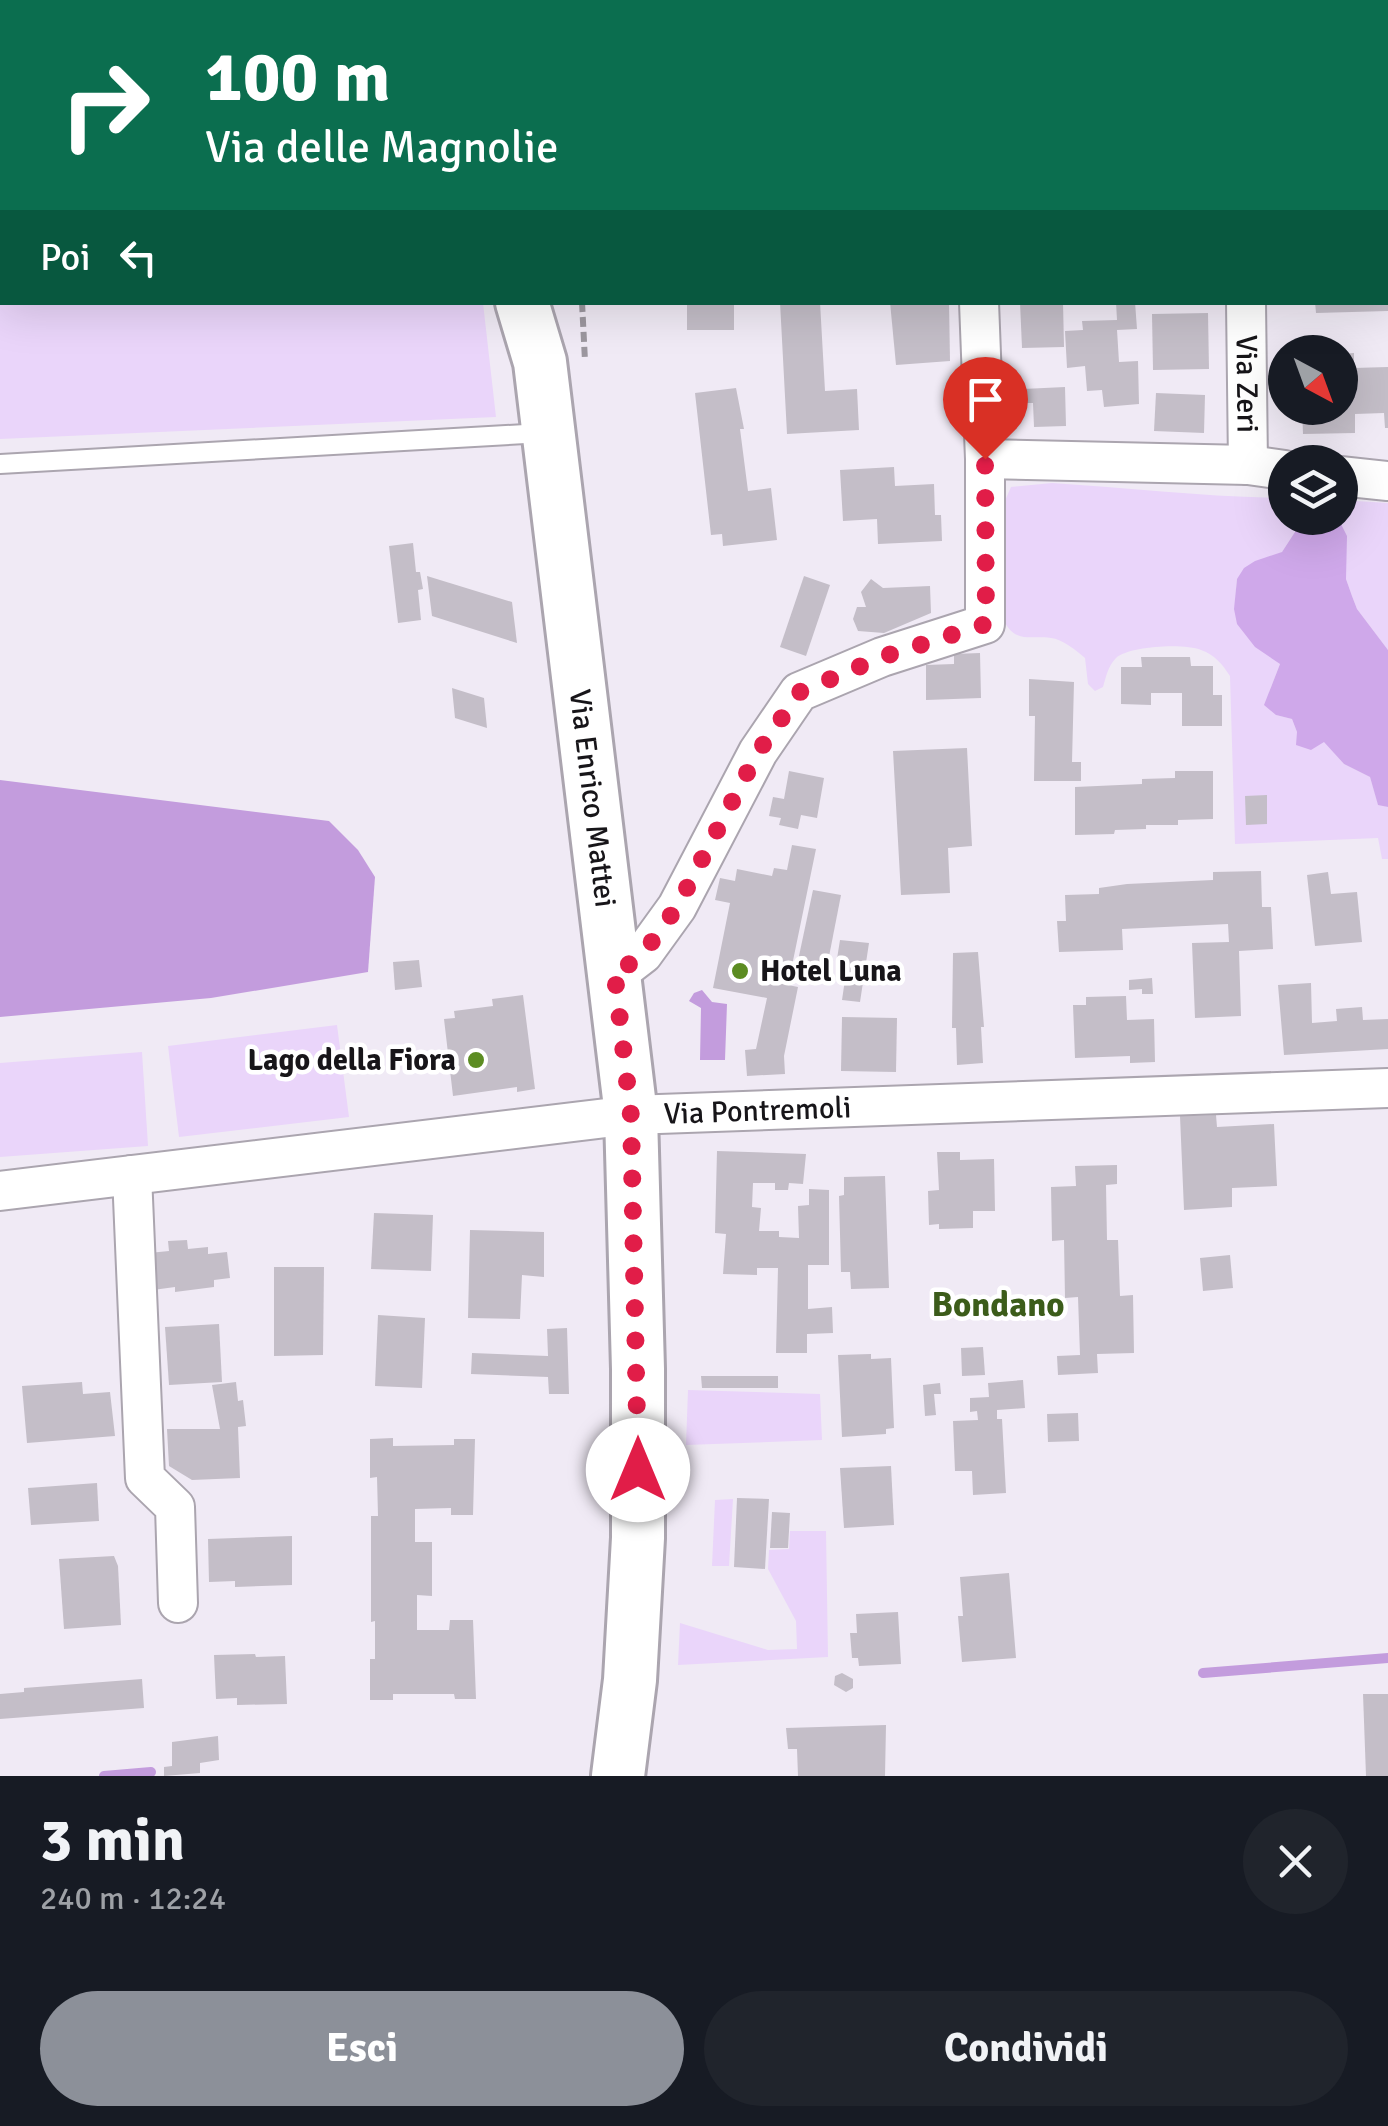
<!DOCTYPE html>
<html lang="it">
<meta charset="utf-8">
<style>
:root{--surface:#171b24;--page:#20242c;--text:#f1f3f6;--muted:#9ea1a6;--accent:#8c9099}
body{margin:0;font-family:Signika,sans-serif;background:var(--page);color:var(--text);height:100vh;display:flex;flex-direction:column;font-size:38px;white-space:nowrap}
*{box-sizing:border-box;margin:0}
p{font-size:32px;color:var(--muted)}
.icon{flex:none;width:55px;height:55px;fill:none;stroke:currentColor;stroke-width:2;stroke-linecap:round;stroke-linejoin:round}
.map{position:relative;height:1776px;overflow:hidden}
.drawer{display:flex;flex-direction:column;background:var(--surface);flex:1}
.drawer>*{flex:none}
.guide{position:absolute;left:0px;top:0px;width:1390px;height:305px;box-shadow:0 10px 40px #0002;background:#0b6e4f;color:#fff;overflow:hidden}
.needle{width:65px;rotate:139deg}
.controls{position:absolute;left:1268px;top:335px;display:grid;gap:20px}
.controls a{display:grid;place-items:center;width:90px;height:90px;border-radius:50%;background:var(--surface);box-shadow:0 10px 40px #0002;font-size:50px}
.pin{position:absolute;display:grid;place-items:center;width:85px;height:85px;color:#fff;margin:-102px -42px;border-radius:50% 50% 50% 0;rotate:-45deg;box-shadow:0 0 10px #0007}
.pin .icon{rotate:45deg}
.me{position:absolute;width:110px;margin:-55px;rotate:0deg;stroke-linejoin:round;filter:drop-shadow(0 0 8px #0008)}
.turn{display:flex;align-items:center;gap:35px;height:210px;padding:0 40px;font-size:45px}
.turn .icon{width:130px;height:130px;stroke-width:2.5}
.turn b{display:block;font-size:70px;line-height:85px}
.then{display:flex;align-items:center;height:95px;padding:0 40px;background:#0003;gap:20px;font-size:38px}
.round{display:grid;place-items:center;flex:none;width:105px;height:105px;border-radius:52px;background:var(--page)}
.headline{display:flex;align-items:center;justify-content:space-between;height:170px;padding:0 40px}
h1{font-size:60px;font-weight:700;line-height:75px}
.button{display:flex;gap:20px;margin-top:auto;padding:20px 40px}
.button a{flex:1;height:115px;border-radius:60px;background:var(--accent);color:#fff;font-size:40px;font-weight:700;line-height:115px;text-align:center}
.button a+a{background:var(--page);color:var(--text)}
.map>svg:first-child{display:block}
.green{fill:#ead5fa}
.forest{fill:#cfa8ea}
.water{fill:#c39cdd}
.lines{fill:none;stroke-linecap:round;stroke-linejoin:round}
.stream{stroke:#c39cdd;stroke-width:10}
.building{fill:#c4bec8}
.lane-casing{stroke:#aba5af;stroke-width:22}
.street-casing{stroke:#aba5af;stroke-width:42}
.secondary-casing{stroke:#aba5af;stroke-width:58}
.path{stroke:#9c979f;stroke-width:6;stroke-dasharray:10 5;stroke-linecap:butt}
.lane{stroke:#fff;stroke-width:18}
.street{stroke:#fff;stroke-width:38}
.secondary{stroke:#fff;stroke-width:52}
.route{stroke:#e11d48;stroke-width:18;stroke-dasharray:0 32.4}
.poi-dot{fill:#5c8c22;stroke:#fff;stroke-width:4}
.labels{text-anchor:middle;stroke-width:9;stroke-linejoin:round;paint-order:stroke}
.street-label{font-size:30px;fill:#171519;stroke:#fff}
.poi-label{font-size:30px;font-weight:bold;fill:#171519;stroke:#fff;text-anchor:start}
.quarter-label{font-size:35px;font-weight:bold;fill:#3c5c1a;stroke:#fff}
</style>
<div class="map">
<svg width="1388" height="1776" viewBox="0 0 1388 1776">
<rect width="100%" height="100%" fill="#f0eaf5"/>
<g class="green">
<path d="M0 102H2V302L483 303 496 417 0 439Z"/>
<path d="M1052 483C1130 488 1207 497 1285 498V518H1304L1282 552 1237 579C1231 628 1248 635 1280 664L1269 692 1276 715 1292 719 1297 732 1324 741 1344 764 1370 777 1378 804 1388 807V859H1382L1378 838 1235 844 1230 676C1222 664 1215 655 1201 650 1184 643 1129 646 1116 658 1108 666 1106 677 1103 687L1095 691 1088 684 1085 658C1076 650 1062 639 1051 638 1029 635 1015 644 1003 619L1004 503 1011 487Z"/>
<path d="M1340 500 1388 503V650L1357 609 1352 596 1346 579 1341 524 1334 518H1340Z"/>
<path d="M337 1025 349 1117 179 1137 168 1046Z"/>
<path d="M142 1052 148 1146 0 1157V1063Z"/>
<path d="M688 1390 820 1394 822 1440 686 1445Z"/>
<path d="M733 1499 729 1566H712L715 1500Z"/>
<path d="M790 1531H826L828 1657 678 1665 680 1623 768 1650 797 1649 796 1621 768 1569 769 1550 789 1549Z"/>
</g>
<path class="forest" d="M1304 518H1334L1341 524 1347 536 1346 579 1352 596 1357 609 1388 650V807L1378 805 1370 777 1344 764 1324 742 1311 750 1296 745 1297 732 1292 719 1276 715 1264 705 1280 664 1255 647 1237 624 1234 609 1237 579 1244 568 1255 561 1282 552Z"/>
<g class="water">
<path d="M0 780 329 821 358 850 375 877 368 972 211 998 0 1017Z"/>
<path d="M702 990 712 1002 727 1004 725 1060H700L701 1008 689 1001 694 993Z"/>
</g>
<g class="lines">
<g class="stream">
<path d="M1203 1673 1388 1658"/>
<path d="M104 1776 151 1772"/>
</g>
</g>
<g class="building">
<rect x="687" y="302" width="47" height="28"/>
<path d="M780 302H820L825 391 857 389 859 430 787 434Z"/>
<path d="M890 302H949L950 361 896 365Z"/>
<path d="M1020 302H1063L1064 347 1022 348Z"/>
<path d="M1116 302H1135L1137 329 1117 330 1119 362 1138 361 1139 404 1104 407 1102 390 1087 391 1085 366 1067 368 1065 331 1083 330 1082 321 1117 320Z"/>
<path d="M1315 302H1388V311L1316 313Z"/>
<path d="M1208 313 1209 369 1153 370 1152 314Z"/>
<path d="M1354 353V368L1388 367V428H1385L1384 413 1355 414V433L1303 434 1302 408H1340V354Z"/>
<path d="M1065 387 1066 426 1034 427 1033 403H1024L1023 389Z"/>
<path d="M736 388 744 429H740L748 491 771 488 777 540 723 546 722 534 711 535 695 393Z"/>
<path d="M1156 393 1205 395 1204 433 1154 431Z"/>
<path d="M894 467 895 486 934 484 935 515H941L942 541 878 544 877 519 843 521 840 470Z"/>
<path d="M413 543 416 572H420L423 589 418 590 421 620 398 623 389 546Z"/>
<path d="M427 576 512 602 517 643 432 616Z"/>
<path d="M804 576 830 585 806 656 780 647Z"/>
<path d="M871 579 883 588 930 586 931 613 884 633 858 631 853 619 857 607H866L861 592Z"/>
<path d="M980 653 981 698 926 700V665L954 664V654Z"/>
<path d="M1141 657H1190L1191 666H1213V695H1222V726H1182V693H1151V705L1121 704V667H1142Z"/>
<path d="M1029 679 1074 682 1072 762H1081V781H1034L1035 716H1029Z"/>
<path d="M452 688 484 698 487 728 455 718Z"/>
<path d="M967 748 972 846 948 848 950 893 901 895 893 751Z"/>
<path d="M789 771 824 778 817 818 801 815 798 829 779 825 781 818 769 816 773 797 784 799Z"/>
<path d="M1175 771H1213V819L1178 820V825H1146V829L1115 830 1114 834 1075 835V787L1142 784V779L1175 778Z"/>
<path d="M1267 795V824L1246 825 1245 796Z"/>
<path d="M792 845 816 849 788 985 798 987 784 1056 785 1074 747 1076 745 1050 756 1049 767 998 713 988 730 903 715 900 720 878 735 881 737 869 772 876 774 868 787 870Z"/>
<path d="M1261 871 1262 907H1271L1273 949 1239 951 1241 1016 1195 1018 1192 943 1229 942 1228 924 1122 929 1123 950 1059 952 1057 921H1066L1065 895 1099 894V888L1127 884 1213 880V872Z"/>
<path d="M1328 872 1331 894 1357 892 1362 942 1315 946 1307 875Z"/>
<path d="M813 890 841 895 825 977 796 970Z"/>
<path d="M840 940 869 943 860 1002 842 1000 847 966 836 965Z"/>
<path d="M978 952 984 1027H981L983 1063 957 1065 956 1028H952L953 953Z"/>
<path d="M419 960 422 987 395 990 393 962Z"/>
<path d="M1152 978 1153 994H1142V989L1129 990V980Z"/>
<path d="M1311 983 1312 1023 1337 1021 1336 1009 1362 1007 1363 1020 1388 1019V1049L1284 1055 1278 985Z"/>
<path d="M523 995 535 1089 517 1092V1087L453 1096 444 1019 455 1018 454 1011 493 1006 492 999Z"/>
<path d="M1126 996 1127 1020 1154 1019 1155 1062 1130 1063V1056L1075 1058 1073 1005H1086V997Z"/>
<path d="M842 1017 897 1018 896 1072 841 1071Z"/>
<path d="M1216 1115 1217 1127 1274 1124 1277 1186 1232 1188V1207L1184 1210 1180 1116Z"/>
<path d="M717 1151 806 1154 803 1184 789 1183 788 1190H775V1183H753L752 1207 761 1208 759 1231H779V1237L799 1238 798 1206 809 1205V1189L829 1190V1265H808V1309L832 1307 833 1333 807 1334V1353H776L778 1268H757V1275L723 1274 726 1234 715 1233Z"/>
<path d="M937 1152H960V1160L994 1159 995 1211H973V1228L939 1229V1224L929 1225 928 1191 939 1190Z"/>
<path d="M1117 1165V1184L1106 1185 1107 1240H1118L1120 1296 1133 1295 1134 1353 1097 1354 1098 1373 1058 1375 1057 1356 1080 1355 1078 1297 1065 1298 1064 1240 1052 1241 1051 1187 1076 1186 1075 1166Z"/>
<path d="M885 1176 889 1288 851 1289 850 1272H841L839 1196 844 1195V1177Z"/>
<path d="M374 1213 433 1215 431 1271 371 1269Z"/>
<path d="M470 1230 544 1232V1277L522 1275 520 1319 468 1318Z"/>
<path d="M187 1240 188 1249 208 1247V1254L227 1252 230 1278 214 1280V1287L175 1292V1287L153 1290 149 1253 169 1251 168 1241Z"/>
<path d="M1230 1255 1233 1288 1203 1291 1200 1258Z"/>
<path d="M274 1267H324L323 1355 274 1356Z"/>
<path d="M378 1315 425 1318 422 1388 375 1386Z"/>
<path d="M219 1324 222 1382 169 1385 165 1327Z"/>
<path d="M567 1328 569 1394H549L548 1377 471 1374 472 1353 548 1356 547 1329Z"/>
<path d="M983 1347 985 1375 962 1376 961 1348Z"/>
<path d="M871 1354V1359L891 1358 894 1428 886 1429V1434L842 1437 838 1355Z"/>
<path d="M701 1376H778V1388H702Z"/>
<path d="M1023 1380 1025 1408 997 1410V1419H1002L1006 1493 973 1495 972 1471H955L953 1421 978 1420 977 1411 970 1412V1398L989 1397 988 1383Z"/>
<path d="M82 1382 83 1394 110 1392 115 1436 27 1443 22 1386Z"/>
<path d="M236 1382 238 1401 243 1400 246 1426 238 1427 240 1478 192 1480 169 1466 167 1429H220L212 1385Z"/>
<path d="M940 1383 941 1394H934L936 1415 925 1416 923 1385Z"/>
<path d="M1078 1413 1079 1441 1048 1442 1047 1414Z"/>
<path d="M393 1438V1446L454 1445V1439H475L473 1515H451V1508L415 1509V1542H432V1596L417 1595V1630H449L450 1620H473L476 1699H455L454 1694H393V1700H370V1659H375V1621L371 1622V1516H378L377 1477 370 1478V1439Z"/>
<path d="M891 1466 894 1525 844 1528 840 1468Z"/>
<path d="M97 1483 99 1521 31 1525 28 1488Z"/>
<path d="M737 1498 769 1499 765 1569 734 1567Z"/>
<path d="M772 1512 790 1513 788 1548H770Z"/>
<path d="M292 1536V1585L235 1587V1581L209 1582 208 1539Z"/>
<path d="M114 1556 118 1566 121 1625 64 1629 59 1559Z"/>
<path d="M1009 1573 1016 1658 962 1662 958 1616H963L960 1577Z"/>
<path d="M898 1612 901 1664 859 1666 858 1658H852L850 1633H857L856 1614Z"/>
<path d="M255 1654 256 1657 285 1656 287 1704 237 1705V1698L216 1699 214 1655Z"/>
<path d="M842 1673 853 1679V1688L846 1692 834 1685 835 1676Z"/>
<path d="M142 1679 144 1708 0 1719V1694L24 1692V1688Z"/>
<path d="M1363 1694H1388V1776H1366Z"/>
<path d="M886 1725 885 1776H798L797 1749H788L786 1728Z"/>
<path d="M218 1736 219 1760 200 1763V1773L164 1776V1767L172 1766V1742Z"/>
</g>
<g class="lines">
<defs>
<path id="lane" d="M0 464 543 433"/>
<g id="street">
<path d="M968 0V2"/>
<path d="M1241 0V2"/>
<path id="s1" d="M1246 302 1248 465"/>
<path d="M985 459 1248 465 1285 470"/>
<path d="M1340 476 1388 481"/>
<path d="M615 968 630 964 643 954 677 907 758 752 799 692 882 657 985 624V459L979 302"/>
<path d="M132 1175 145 1478 175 1507 178 1603"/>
<path id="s2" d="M0 1191 631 1115 1388 1088"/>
</g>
<g id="secondary">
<path d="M516 0V2"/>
<path id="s3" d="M522 302 540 362 631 1115 638 1369V1538L630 1680 618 1776"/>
</g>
</defs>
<use href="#lane" class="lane-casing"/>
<use href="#street" class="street-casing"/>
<use href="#secondary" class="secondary-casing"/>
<g class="path">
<path d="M459 0V2"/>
<path d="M582 302 585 361"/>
</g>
<use href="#lane" class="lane"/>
<use href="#street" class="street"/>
<use href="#secondary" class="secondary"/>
</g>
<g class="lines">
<path class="route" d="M638 1470 631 1116 614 968 630 964 643 954 677 907 758 752 800 692 882 657 986 624 985 459"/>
</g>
<g class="poi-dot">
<circle cx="740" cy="971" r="10"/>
<circle cx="476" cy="1060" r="10"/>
</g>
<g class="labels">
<g class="street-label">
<text dy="10" stroke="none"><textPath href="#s1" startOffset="82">Via Zeri</textPath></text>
<text dy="10" stroke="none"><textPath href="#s3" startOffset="502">Via Enrico Mattei</textPath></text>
<text dy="10" stroke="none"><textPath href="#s2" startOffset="762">Via Pontremoli</textPath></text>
</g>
<g class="poi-label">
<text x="760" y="981">Hotel Luna</text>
<text x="456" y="1070" text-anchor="end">Lago della Fiora</text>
</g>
<g class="quarter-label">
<text x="998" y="1316">Bondano</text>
</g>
</g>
</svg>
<div class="controls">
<a><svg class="needle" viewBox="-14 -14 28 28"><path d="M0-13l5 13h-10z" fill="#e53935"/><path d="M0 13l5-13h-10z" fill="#9ea1a6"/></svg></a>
<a><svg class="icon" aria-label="layers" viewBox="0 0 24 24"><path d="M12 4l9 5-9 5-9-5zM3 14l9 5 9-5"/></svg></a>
</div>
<div class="pin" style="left:985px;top:459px;background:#d93025"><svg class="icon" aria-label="arrive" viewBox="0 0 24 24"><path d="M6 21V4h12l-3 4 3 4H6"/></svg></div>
<svg class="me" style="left:638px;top:1470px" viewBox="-20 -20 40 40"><circle r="19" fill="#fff"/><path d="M0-13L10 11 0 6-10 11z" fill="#e11d48"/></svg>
<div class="guide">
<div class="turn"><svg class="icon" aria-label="right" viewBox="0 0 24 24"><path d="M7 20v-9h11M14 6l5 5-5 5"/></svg><div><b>100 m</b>Via delle Magnolie</div></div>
<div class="then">Poi<svg class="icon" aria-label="left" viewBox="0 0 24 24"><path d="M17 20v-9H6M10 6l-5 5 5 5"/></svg></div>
</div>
</div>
<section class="drawer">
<div class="headline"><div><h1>3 min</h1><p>240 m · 12:24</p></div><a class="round"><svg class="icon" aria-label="close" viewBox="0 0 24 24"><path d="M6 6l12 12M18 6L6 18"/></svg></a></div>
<div class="button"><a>Esci</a><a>Condividi</a></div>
</section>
